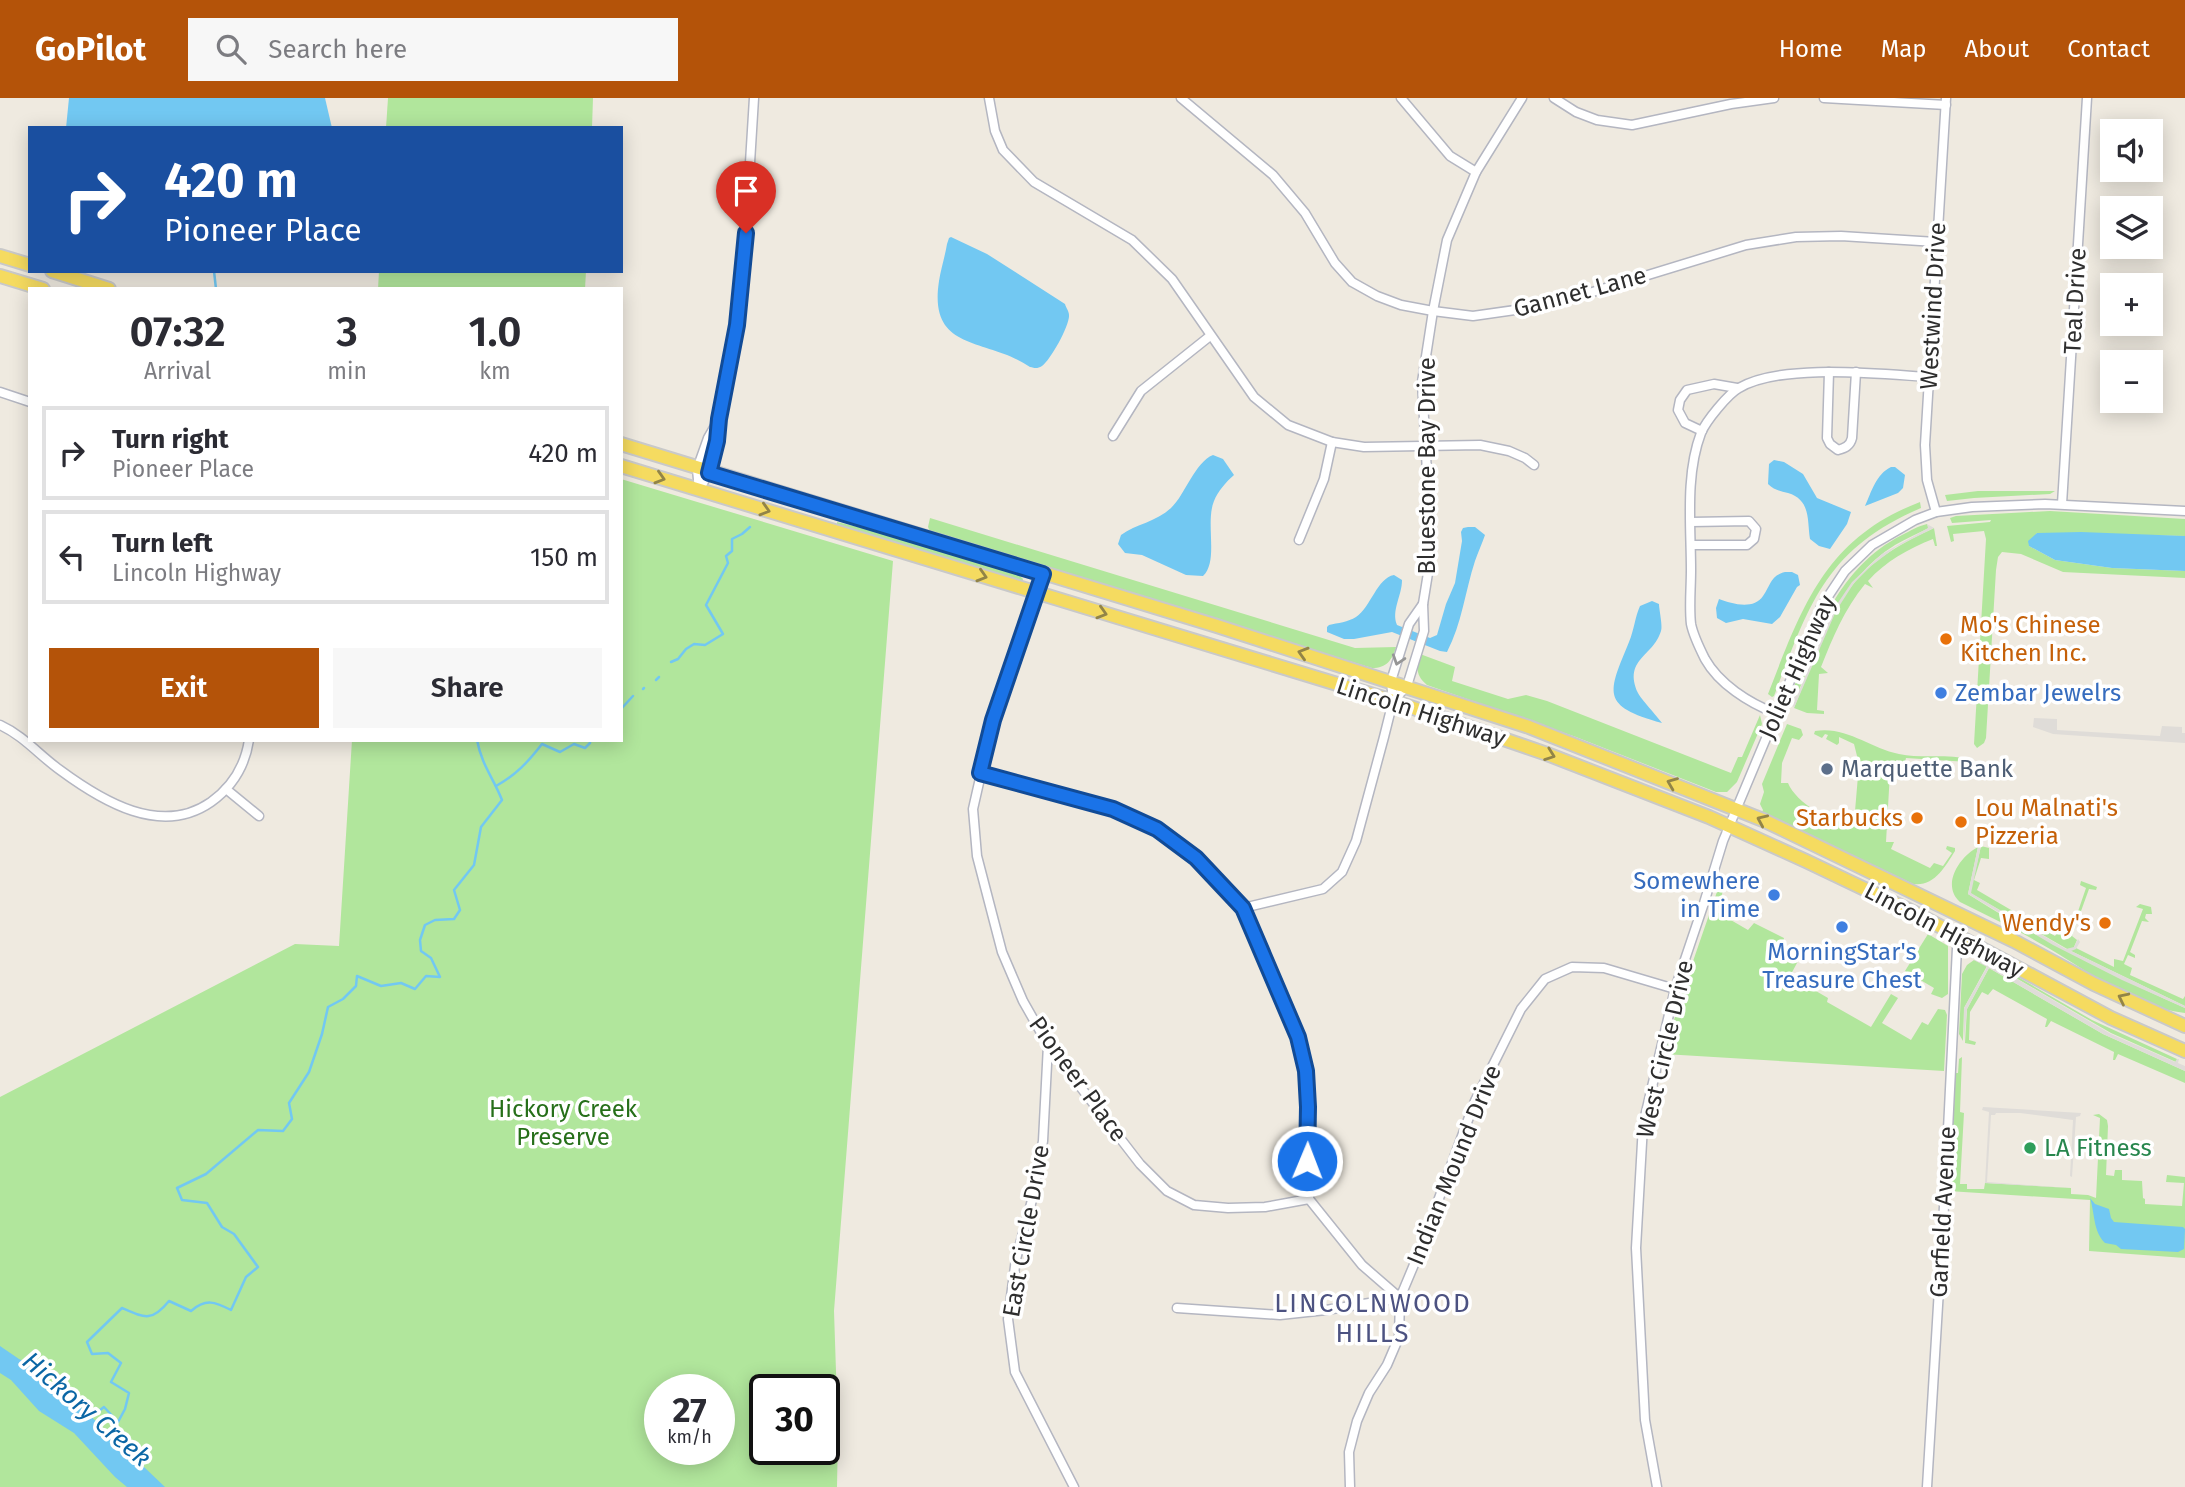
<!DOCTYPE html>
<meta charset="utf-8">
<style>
:root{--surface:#fff;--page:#f7f7f7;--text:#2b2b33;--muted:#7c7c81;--line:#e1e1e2;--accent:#b45309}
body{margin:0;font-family:"Fira Sans",sans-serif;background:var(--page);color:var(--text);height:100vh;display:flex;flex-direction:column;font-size:26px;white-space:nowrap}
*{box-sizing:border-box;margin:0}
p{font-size:23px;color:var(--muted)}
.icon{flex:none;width:38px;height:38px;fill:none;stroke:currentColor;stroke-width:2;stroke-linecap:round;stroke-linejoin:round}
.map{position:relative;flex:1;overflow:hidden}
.details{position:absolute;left:28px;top:189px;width:595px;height:455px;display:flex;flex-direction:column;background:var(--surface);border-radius:0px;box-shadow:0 4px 18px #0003}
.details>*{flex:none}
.guide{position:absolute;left:28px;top:28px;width:595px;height:147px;border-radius:0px;box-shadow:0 4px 18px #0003;background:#1a4fa0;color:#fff;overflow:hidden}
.controls{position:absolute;left:2100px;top:21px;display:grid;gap:14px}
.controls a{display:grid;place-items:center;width:63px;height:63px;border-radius:0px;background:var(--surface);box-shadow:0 4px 18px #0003;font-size:35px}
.speed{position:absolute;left:644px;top:1276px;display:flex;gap:14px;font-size:35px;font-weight:700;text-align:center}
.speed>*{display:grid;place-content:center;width:91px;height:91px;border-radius:50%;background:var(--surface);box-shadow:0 4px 18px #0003;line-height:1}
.speed small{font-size:18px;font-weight:400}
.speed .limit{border:4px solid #111;border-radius:10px;background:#fff;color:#111}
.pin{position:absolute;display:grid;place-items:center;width:60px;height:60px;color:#fff;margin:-72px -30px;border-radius:50% 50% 50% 0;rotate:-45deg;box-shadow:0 0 7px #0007}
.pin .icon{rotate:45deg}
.me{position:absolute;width:77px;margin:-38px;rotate:1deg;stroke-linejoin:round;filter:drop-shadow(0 0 5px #0008)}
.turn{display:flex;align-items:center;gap:24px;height:147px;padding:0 21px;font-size:32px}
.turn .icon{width:91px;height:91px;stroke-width:2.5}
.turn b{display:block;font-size:49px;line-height:60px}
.eta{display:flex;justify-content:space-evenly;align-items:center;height:119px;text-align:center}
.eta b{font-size:42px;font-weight:600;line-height:49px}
.cta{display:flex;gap:14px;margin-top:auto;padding:14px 21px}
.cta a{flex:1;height:80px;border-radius:0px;background:var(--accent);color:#fff;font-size:28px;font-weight:600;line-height:80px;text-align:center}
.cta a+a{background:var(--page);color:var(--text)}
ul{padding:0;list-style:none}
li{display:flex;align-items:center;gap:21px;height:94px;margin:0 14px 10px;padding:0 7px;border:4px solid var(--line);border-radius:0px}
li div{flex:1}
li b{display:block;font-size:26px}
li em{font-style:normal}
header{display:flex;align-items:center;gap:42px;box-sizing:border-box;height:98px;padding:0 35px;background:var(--accent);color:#fff}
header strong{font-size:33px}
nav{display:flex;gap:38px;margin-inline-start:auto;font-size:24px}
.search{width:490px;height:63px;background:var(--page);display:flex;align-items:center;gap:18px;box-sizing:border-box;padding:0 24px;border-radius:0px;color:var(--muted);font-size:26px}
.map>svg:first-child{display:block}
.green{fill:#b1e69c;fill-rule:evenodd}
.plaza{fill:#dfdcd8}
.water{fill:#72c8f2}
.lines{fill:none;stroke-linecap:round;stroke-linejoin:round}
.stream{stroke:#72c8f2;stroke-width:2.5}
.street-casing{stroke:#b4b6c1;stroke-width:11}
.primary-casing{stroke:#c9c9c9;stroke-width:16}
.street{stroke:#fff;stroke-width:8}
.primary{stroke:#f5db60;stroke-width:12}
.oneway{stroke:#928447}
.oneway2{stroke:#969696}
.route-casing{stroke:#114b97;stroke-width:18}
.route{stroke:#1a73e8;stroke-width:12}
.food-dot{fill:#e8710a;stroke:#fff;stroke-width:2.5}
.shop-dot{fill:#3f7fe0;stroke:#fff;stroke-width:2.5}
.service-dot{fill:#5c6f8a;stroke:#fff;stroke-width:2.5}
.leisure-dot{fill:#2e9e5b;stroke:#fff;stroke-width:2.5}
.labels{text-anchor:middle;stroke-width:7;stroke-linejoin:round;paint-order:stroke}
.street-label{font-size:24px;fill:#2e2e2e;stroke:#fff}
.food-label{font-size:24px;fill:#c56008;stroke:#fff;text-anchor:start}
.shop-label{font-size:24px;fill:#366cbe;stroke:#fff;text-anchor:start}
.service-label{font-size:24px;fill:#4e5e75;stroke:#fff;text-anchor:start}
.park-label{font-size:24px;fill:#266f19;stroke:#fff}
.leisure-label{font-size:24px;fill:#27864d;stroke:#fff;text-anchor:start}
.neighbourhood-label{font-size:26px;letter-spacing:2px;fill:#4c5281;stroke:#fff}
.water-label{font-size:26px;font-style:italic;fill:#0a66a5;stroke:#fff}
</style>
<header>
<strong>GoPilot</strong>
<div class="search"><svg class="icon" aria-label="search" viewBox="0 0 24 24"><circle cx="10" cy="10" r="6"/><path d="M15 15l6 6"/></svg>Search here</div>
<nav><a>Home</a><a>Map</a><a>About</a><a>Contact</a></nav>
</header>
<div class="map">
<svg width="2185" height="1389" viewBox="0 0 2185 1389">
<rect width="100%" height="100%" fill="#efeae0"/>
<g class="green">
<path d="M388 0H593L592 30H386Z"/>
<path d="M379 173H586L585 191H378Z"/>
<path d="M621 381 893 463 834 1213 838 1334 837 1389H0V999L295 846 339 848 352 642H621ZM660 1292H719V1351H660ZM765 1292H824V1351H765Z"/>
<path d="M1978 393H2055L2050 396 1974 400 1947 403 1945 397Z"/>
<path d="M1920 404 1921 410C1825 451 1809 507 1774 598L1772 599 1768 596C1802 509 1825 440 1920 404Z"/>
<path d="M2050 413 2185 421V438L2037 435 2029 448 2055 462 2112 470 2185 473V480L2063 474 2021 456 2002 454 1998 459 1996 472 1986 640 1984 645 1977 650 1974 646 1986 441 1984 433 1953 436 1954 443 1951 444 1947 428 1990 424 1991 422 1952 425 1950 420 1956 418Z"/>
<path d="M930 420 1355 550 1396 549C1392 562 1387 570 1372 570L931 436 928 429Z"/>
<path d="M837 424 900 439 1008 472 1017 475 1023 481 1022 484 837 427Z"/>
<path d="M1927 426 1929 430C1917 436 1905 441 1895 447 1839 482 1821 542 1796 599L1791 597C1816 535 1839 469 1902 437 1910 433 1918 428 1927 426Z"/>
<path d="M1934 430 1937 448H1935L1933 441C1908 451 1886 463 1868 483L1873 490 1865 486C1844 512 1833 539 1821 569L1828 575 1819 576 1817 612 1824 613V616L1807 615 1794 610C1811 570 1826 517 1855 484 1876 459 1904 444 1934 430Z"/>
<path d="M1420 556 1455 569 1452 583 1508 601 1526 597 1547 603 1731 675 1738 659H1742L1760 617 1762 626 1737 684 1727 694H1716L1576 639 1427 587C1416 578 1416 570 1420 556Z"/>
<path d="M1787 626 1801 631 1803 637 1799 642 1792 640 1782 665 1781 685H1788C1796 705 1831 725 1853 726L1858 717 1855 713 1859 666 1854 646 1839 639V645L1837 647 1826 641 1828 637 1825 636 1822 640 1814 636 1815 633C1847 628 1869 650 1899 656 1922 661 1948 655 1971 662L1970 673 1968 672V664L1906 660 1904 668 1897 662 1892 666 1897 673 1890 674 1886 744H1894L1891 751 1930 770 1934 765 1943 768 1952 755 1946 751 1947 748 1955 750V753C1945 769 1934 789 1913 786L1762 714 1763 712 1760 706 1764 694 1762 686Z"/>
<path d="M1981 748 1989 750V761L1981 760 1974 782 1980 785 1977 792 2055 838 2059 832 2064 829 2072 831 2086 790 2080 787 2081 783 2097 789 2096 792 2089 791 2072 838 2077 842 2074 849 2114 869V861L2123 863 2143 811 2136 809 2140 806 2151 809 2152 816H2146L2145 820 2149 824 2142 823 2130 854 2135 857V860L2128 857 2124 866 2132 870 2130 877 2183 901 2185 898V908L2069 852 1970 795Z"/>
<path d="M1978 749 1968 796C2037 840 2110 877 2185 910V915C2133 909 2087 872 2043 847 2016 831 1988 818 1960 804 1941 787 1959 759 1978 749Z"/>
<path d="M1722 787 1724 789 1717 814 1748 832 1754 825 1784 840 1782 849 1788 850 1792 845 1804 852 1790 878 1828 900 1827 904 1871 929 1891 896 1898 900 1882 925 1911 942 1922 924 1928 927 1938 911 1945 912 1947 917 1944 973 1664 956 1682 895 1719 788Z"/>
<path d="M1928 836 1948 848V896L1942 900 1931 896 1934 890 1905 873Z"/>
<path d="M1983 861 1999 868 2092 922 2177 961 2176 964 2111 935Z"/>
<path d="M1974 862 1987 868 1964 910 1963 943 1959 936 1962 876 1967 867Z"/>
<path d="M1989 870 2103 936 2185 973V985L2118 956 2115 962H2113L2114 954 2051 923 2047 929H2045L2047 921 1993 891 1988 897 1982 894 1970 914 1969 942 1976 944 1975 947 1965 945 1967 911Z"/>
<path d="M1962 959 1960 1014 1964 1015 1960 1086H1967V1091H1984L1985 1085 2071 1090V1096L2088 1097 2096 1100 2100 1020 2093 1017 2099 1016 2107 1022 2108 1028 2106 1077 2114 1078 2115 1072H2122V1082L2142 1083 2143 1100 2145 1101V1106L2182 1108 2184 1085 2166 1084 2167 1077 2185 1079V1160L2089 1153 2090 1102 1948 1093 1953 989 1956 975H1958L1959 961Z"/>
</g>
<g class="plaza">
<path d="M1927 426 1934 430 1896 449 1871 468 1854 485 1836 513 1794 610 1793 608 1795 601 1791 597 1797 598 1833 512 1852 484 1882 456 1928 430Z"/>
<path d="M2034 620 2057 621V632L2160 638 2162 628 2182 629V635H2185V645L2053 636 2033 629Z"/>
<path d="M1981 748 1971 795 2066 851 2074 849 2078 841 2080 844 2076 851 2071 853 2185 908V910L2122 882 2053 847 1968 796 1978 749Z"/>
<path d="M1983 861 2111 936 2175 964 2177 961H2179L2178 965 2185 968V973L2103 936 1989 870 1967 911 1964 944V910L1987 869 1974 862Z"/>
<path d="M1983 1009 2081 1015 2080 1018 2076 1019 2072 1079 2070 1078 2073 1022 2020 1015H1996L1995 1017H1991L1987 1084 2069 1090 1985 1085 1989 1014 1982 1012Z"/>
</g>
<g class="water">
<path d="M69 0H325L332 30H66Z"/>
<path d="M951 139 987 156 1065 206C1066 210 1069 213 1069 217 1070 227 1050 263 1042 268 1037 271 1035 270 1030 269 986 239 928 255 939 183 941 171 945 158 947 146L949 140Z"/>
<path d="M1213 357 1223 361 1234 377C1226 384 1218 393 1214 403 1205 425 1219 463 1203 478L1186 477 1142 457 1125 455 1118 446 1121 437C1136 426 1156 424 1171 410 1185 397 1195 364 1213 357Z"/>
<path d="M1774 362 1784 364 1803 376 1817 400 1851 414 1847 426 1830 451 1819 448 1810 441C1807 422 1811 402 1788 395 1780 393 1774 392 1768 386L1769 366Z"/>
<path d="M1891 369H1895L1905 377 1903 390 1898 395 1865 408C1871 395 1876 376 1891 369Z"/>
<path d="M1468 429H1475L1485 437C1482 446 1478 454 1475 463 1465 494 1462 525 1447 554L1440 553 1392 534 1354 541H1344L1327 534V529L1329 527C1338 525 1348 524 1356 519 1371 509 1377 480 1394 477L1402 482C1402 498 1391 512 1397 527L1430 540 1437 537 1446 506 1455 485 1462 443 1461 434 1463 430Z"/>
<path d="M2081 434 2185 438V473L2112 470 2055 462 2029 448 2028 443 2037 435Z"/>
<path d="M1785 474H1792L1798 477 1800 487 1797 489 1780 519 1772 526 1743 521 1726 525 1717 520 1716 510 1719 501C1732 506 1754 512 1763 498 1771 487 1770 478 1785 474Z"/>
<path d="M1652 503 1659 506C1659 511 1663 529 1661 533 1653 559 1623 561 1638 595 1641 601 1657 618 1662 625 1600 608 1608 595 1629 544 1634 532 1635 519 1640 508Z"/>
<path d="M2090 1100 2095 1106 2109 1111 2111 1120 2114 1124 2183 1129 2185 1131 2184 1151 2178 1154 2121 1151 2116 1147 2105 1145C2093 1133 2095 1116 2090 1100Z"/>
<path d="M0 1248 19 1261 32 1267 59 1299 82 1310 165 1389H127L115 1379 74 1335 39 1313 11 1282 0 1275Z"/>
</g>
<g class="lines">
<g class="stream">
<path d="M214 173 216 191"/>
<path d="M671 564 678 561 686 551 694 546 705 547 723 536 706 507 728 465 726 458 732 453V441L742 436 750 429"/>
<path d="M656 582 659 579"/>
<path d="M643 591 644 590"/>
<path d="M621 611 633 598"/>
<path d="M496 688C516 677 528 664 542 646L560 654 574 646 585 650 590 645V642"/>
<path d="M91 1319 104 1309 118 1324 125 1311 129 1295 111 1284 121 1265 108 1255 92 1256 87 1244 122 1210C145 1220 152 1224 169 1203L191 1213C206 1200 215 1204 231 1212L246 1179 258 1169 234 1136 222 1129 207 1105 182 1102 177 1090 206 1076 258 1032 283 1033 292 1021 289 1005 309 974 322 936 328 909 343 901 356 888 357 878 381 888 401 885 415 891 426 878 440 879 431 860 421 853 420 842 425 827 435 822 454 821 460 812 454 792 474 767 481 729 502 702C493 679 482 668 477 642"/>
</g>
<defs>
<g id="street">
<path d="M989 0 995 33 1003 52 1034 84 1132 142 1172 181 1254 299 1288 327 1332 344 1364 349 1480 347 1509 353 1525 360 1534 367"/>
<path d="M1181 0 1273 77 1305 115 1335 165 1352 184 1377 198 1401 207 1433 213 1473 218 1550 207 1746 147 1796 139 1841 138 1936 144"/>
<path d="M1401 0 1450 58 1476 74"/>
<path d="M1554 0 1576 14 1597 22 1632 27 1731 6 1774 0"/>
<path d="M1824 0 1946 7"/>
<path d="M1829 274 1827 340 1830 346 1838 352C1845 350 1850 348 1852 340L1856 274"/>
<path d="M0 294 30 304"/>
<path d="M1702 333 1685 325 1678 312 1680 302 1687 292 1714 286 1737 290"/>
<path d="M1113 338 1141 293 1210 238"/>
<path d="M700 391C712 370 717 348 719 324"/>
<path d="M699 392 697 371 708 340 719 321 737 227 744 162 754 0"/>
<path d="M2062 406 2087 0"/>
<path d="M1936 414 1927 382 1925 347 1946 0"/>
<path d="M1299 442 1324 381 1332 344"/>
<path d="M1691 447H1747L1754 441 1756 431 1749 423 1691 424"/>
<path d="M1043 476 993 623 973 711 977 758 1002 854 1023 903 1048 947 1140 1066 1167 1093 1194 1107 1228 1110 1265 1109 1309 1101"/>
<path d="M1393 603 1407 588 1424 533 1423 506 1429 469 1430 429 1422 284 1433 213 1447 142 1476 74 1522 0"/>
<path d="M1775 615C1749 605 1719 586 1705 561 1700 551 1693 536 1691 526 1689 509 1691 490 1691 472 1691 428 1685 377 1701 335 1706 323 1728 296 1739 290 1781 265 1880 276 1929 279"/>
<path d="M0 627C24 638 39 657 60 672 102 703 161 739 211 704 232 689 245 668 249 642"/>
<path d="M980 675 1113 711 1157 731 1196 760 1243 810 1298 939 1306 973 1308 1009 1309 1101 1362 1167 1400 1200"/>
<path d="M226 691 259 718"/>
<path d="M1243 810 1323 791 1342 774 1356 743 1384 639 1393 603 1391 583 1409 526 1423 506"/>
<path d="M1048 947 1043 1043 1032 1102 1016 1161 1008 1221 1015 1274 1074 1389"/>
<path d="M1177 1210 1280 1217 1326 1212 1400 1200"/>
<path d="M1350 1389 1349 1354 1357 1323 1369 1295 1387 1267 1399 1239 1400 1200 1418 1157 1475 1003 1521 911 1545 881 1572 869 1604 870 1675 891"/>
<path d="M1657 1389 1645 1322 1636 1150 1643 1027 1675 891 1704 805 1723 743 1821 509 1845 473 1872 447 1915 422 1936 414 1972 409 2045 406 2185 413"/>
<path d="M1927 1389 1945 1092 1957 850 1962 841"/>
</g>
<g id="primary">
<path d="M0 158 30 167"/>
<path d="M52 173 109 191"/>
<path d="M0 178 43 191"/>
<path d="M621 346 1217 528 1529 629 1763 722 2014 843 2094 886 2185 928"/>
<path d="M621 368 1393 603 1547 656 1709 719 1806 763 1917 816 2111 920 2185 953"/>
</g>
</defs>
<use href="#street" class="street-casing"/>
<use href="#primary" class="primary-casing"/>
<use href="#street" class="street"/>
<use href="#primary" class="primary"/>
</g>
<defs><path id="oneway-chevron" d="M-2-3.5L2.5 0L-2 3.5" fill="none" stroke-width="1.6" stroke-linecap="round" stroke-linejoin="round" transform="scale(1.75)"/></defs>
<g class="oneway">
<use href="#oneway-chevron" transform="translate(660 380) rotate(17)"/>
<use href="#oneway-chevron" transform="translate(765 412) rotate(17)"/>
<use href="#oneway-chevron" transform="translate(982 478) rotate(17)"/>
<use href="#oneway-chevron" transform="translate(1102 515) rotate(17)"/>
<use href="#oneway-chevron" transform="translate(1303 555) rotate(-163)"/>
<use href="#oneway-chevron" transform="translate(1550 657) rotate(20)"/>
<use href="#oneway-chevron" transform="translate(1672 685) rotate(-158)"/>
<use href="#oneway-chevron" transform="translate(1762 722) rotate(-156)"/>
<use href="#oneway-chevron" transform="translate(2123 900) rotate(-154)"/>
</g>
<use class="oneway2" href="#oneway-chevron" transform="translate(1398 562) rotate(108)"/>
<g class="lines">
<defs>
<path id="route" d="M746 135 737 227 719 321 717 343 709 375 1043 476 993 622 980 675 1113 711 1157 731 1196 760 1243 810 1298 939 1306 973 1308 1009 1307 1063"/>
</defs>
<use href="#route" class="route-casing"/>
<use href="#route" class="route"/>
</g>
<g class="food-dot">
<circle cx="1946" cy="541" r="7"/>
<circle cx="1917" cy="720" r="7"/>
<circle cx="1961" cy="724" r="7"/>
<circle cx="2105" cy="825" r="7"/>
</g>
<g class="shop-dot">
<circle cx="1941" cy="595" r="7"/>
<circle cx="1774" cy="797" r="7"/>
<circle cx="1842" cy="829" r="7"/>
</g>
<circle class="service-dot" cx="1827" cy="671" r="7"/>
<circle class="leisure-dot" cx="2030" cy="1050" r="7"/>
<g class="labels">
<g class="street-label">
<text transform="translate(1580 194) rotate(-15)" y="8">Gannet Lane</text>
<text transform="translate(2075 203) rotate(-87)" y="8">Teal Drive</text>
<text transform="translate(1933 208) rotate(-87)" y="8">Westwind Drive</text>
<text transform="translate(1427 368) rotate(-90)" y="8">Bluestone Bay Drive</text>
<text transform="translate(1797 569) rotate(-66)" y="8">Joliet Highway</text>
<text transform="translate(1421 614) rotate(18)" y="8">Lincoln Highway</text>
<text transform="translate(1944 832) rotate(28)" y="8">Lincoln Highway</text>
<text transform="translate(1665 951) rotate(-77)" y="8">West Circle Drive</text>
<text transform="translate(1078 981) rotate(54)" y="8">Pioneer Place</text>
<text transform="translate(1454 1067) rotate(-68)" y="8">Indian Mound Drive</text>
<text transform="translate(1943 1114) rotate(-87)" y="8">Garfield Avenue</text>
<text transform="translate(1026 1133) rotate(-80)" y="8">East Circle Drive</text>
</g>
<g class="food-label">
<text x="1960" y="535">Mo's Chinese<tspan x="1960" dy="28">Kitchen Inc.</tspan></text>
<text x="1975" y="718">Lou Malnati's<tspan x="1975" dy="28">Pizzeria</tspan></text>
<text x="1903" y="728" text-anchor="end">Starbucks</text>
<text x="2091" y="833" text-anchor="end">Wendy's</text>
</g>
<g class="shop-label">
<text x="1955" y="603">Zembar Jewelrs</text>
<text x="1760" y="791" text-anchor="end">Somewhere<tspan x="1760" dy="28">in Time</tspan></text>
<text x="1842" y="862" text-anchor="middle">MorningStar's<tspan x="1842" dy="28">Treasure Chest</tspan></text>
</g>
<g class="service-label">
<text x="1841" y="679">Marquette Bank</text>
</g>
<g class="park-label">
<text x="563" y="1019">Hickory Creek<tspan x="563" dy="28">Preserve</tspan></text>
</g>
<g class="leisure-label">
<text x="2044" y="1058">LA Fitness</text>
</g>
<g class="neighbourhood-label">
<text x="1373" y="1214">LINCOLNWOOD<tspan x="1373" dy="30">HILLS</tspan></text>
</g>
<g class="water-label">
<text transform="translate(87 1311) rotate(41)" y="9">Hickory Creek</text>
</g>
</g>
</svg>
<div class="controls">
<a><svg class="icon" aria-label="sound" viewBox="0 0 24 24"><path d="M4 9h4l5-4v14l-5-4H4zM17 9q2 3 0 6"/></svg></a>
<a><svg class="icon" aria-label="layers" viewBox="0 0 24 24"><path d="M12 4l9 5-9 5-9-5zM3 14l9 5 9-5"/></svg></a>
<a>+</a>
<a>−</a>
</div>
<div class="speed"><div>27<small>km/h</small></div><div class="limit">30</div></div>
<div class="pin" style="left:746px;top:135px;background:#d93025"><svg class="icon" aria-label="arrive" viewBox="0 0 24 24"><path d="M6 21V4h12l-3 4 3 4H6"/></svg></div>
<svg class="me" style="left:1307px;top:1063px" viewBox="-20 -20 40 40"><circle r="17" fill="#1a73e8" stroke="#fff" stroke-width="3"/><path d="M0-11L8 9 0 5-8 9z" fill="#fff"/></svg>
<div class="guide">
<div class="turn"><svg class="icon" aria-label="right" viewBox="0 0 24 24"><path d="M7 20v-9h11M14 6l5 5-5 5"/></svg><div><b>420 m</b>Pioneer Place</div></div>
</div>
<section class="details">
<div class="eta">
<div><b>07:32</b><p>Arrival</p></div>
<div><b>3</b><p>min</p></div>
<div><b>1.0</b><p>km</p></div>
</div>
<ul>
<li><svg class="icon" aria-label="right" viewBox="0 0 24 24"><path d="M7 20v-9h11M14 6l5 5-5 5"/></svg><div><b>Turn right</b><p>Pioneer Place</p></div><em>420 m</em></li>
<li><svg class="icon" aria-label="left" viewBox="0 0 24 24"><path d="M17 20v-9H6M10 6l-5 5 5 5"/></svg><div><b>Turn left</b><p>Lincoln Highway</p></div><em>150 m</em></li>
</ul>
<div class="cta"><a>Exit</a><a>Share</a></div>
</section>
</div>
